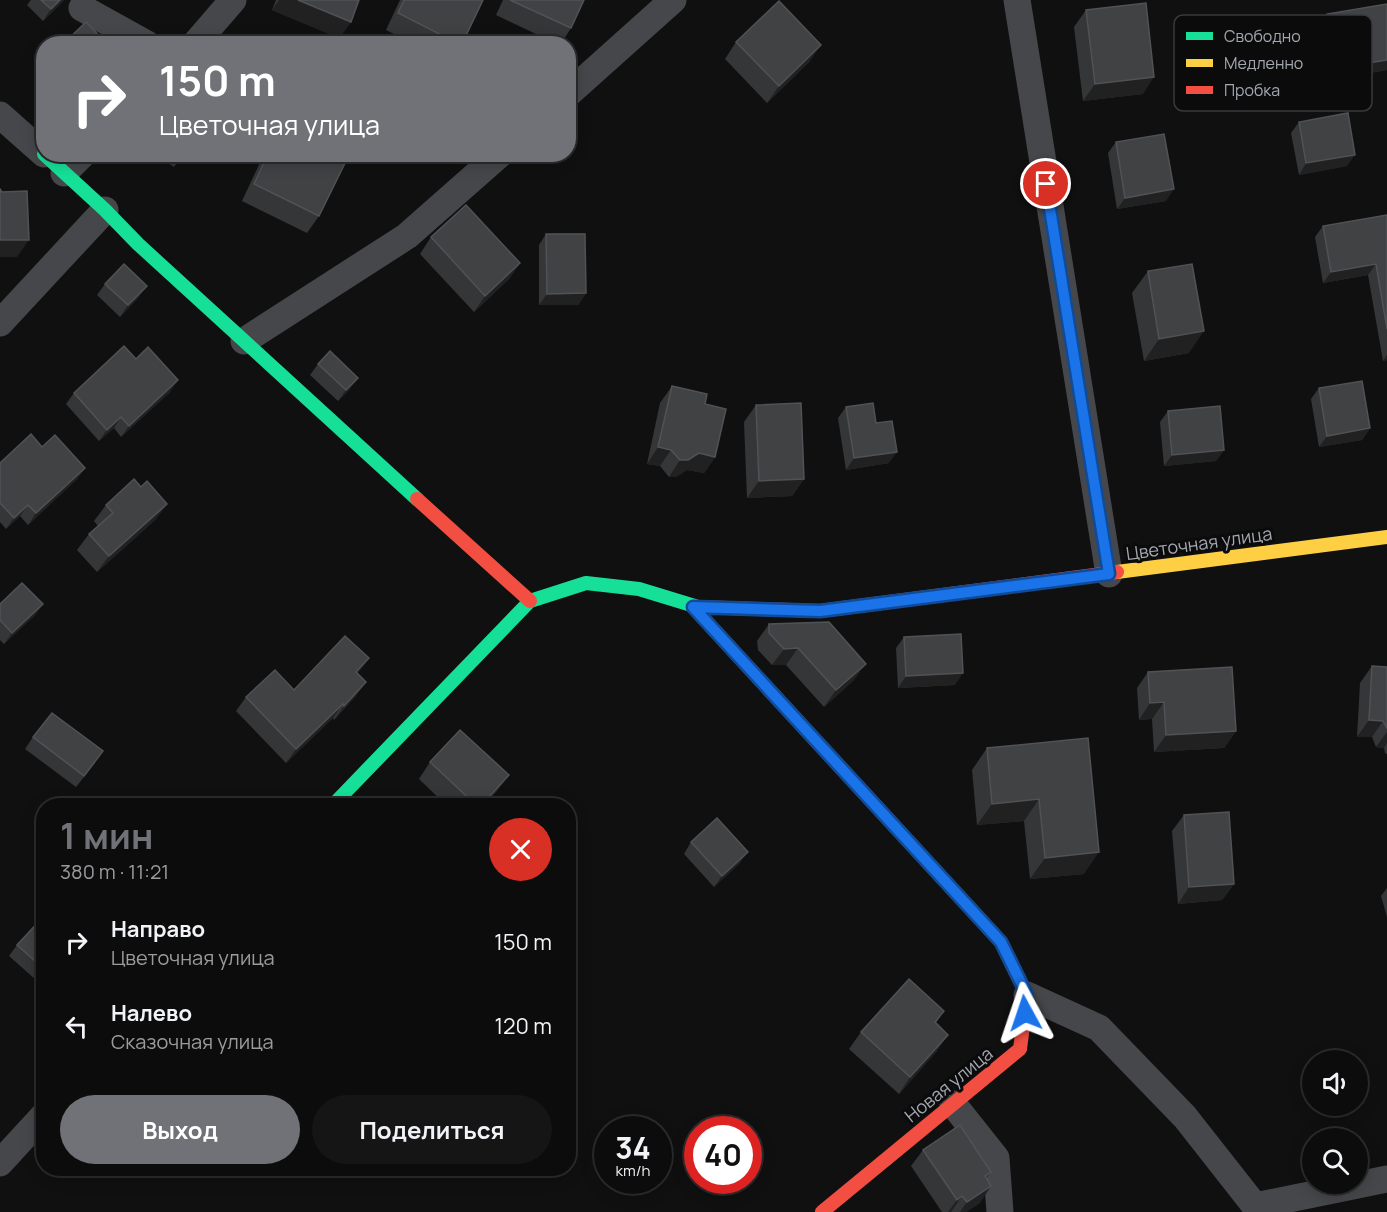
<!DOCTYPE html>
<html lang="ru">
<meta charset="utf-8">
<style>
:root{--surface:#0c0c0d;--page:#151516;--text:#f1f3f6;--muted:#9a9b9d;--line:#2c2c2e;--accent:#707278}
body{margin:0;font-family:Manrope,sans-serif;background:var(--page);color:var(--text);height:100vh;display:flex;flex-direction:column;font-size:22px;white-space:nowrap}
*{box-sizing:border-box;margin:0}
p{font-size:20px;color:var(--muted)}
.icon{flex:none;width:33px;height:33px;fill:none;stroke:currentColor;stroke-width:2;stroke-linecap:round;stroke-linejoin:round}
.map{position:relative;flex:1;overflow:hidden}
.drawer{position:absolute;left:36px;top:798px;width:540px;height:378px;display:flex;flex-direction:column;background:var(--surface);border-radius:24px;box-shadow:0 3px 15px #0003,0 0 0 2px var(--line)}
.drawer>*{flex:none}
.top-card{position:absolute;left:36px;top:36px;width:540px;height:126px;border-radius:24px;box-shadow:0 3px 15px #0003,0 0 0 2px var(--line);background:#707278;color:#fff;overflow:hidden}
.controls{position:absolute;left:1302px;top:1050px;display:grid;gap:12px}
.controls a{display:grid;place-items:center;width:66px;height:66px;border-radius:50%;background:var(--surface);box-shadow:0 3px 15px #0003,0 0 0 2px var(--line);font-size:30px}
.speed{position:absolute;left:594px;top:1116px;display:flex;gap:12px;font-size:30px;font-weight:700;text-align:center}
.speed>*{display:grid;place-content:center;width:78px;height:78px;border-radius:50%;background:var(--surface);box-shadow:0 3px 15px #0003,0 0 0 2px var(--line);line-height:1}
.speed small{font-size:15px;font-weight:400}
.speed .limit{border:9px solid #d22;background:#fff;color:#111}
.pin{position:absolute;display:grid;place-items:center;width:51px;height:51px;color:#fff;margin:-26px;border:3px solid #fff;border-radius:50%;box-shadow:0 2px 6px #0007}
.me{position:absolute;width:66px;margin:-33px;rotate:355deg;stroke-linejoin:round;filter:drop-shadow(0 0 4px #0008)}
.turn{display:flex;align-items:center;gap:21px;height:126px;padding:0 24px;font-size:27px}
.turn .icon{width:78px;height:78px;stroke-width:2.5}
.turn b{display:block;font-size:42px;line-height:51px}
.round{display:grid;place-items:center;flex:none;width:63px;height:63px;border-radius:32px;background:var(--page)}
.overview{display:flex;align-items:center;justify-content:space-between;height:102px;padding:0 24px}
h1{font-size:36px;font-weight:700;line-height:45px;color:var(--accent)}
.action{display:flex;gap:12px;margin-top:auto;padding:12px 24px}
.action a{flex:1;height:69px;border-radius:36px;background:var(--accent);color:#fff;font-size:24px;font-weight:700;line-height:69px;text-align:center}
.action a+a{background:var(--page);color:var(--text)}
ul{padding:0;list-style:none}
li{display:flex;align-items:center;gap:18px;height:84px;padding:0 24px}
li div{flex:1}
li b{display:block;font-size:22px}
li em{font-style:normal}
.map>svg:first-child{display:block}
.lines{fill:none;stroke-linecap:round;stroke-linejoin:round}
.street{stroke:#46474a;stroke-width:27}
.fast{stroke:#16e098;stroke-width:14}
.slow{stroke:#ffcf43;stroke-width:14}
.jam{stroke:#f24e42;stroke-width:14}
.wall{fill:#343637}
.shaded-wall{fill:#212122}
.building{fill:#404244;stroke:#505255;stroke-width:1.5}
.route-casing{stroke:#114b97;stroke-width:15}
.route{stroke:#1a73e8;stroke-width:10}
.labels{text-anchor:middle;stroke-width:6;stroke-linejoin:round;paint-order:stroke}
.street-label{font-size:18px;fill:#a3a7b0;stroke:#0b0b0c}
.key{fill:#0b0b0c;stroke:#393a3d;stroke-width:1.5}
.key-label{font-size:16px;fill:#a3a7b0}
</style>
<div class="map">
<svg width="1387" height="1212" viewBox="0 0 1387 1212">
<rect width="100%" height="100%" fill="#101011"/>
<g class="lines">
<g class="street">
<path d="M1017 0 1109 574"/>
<path d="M82 8 147 44"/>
<path d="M195 44 233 0"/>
<path d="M568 94 673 0"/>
<path d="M0 115 44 154"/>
<path d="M64 173 83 154"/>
<path d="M0 323 105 210"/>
<path d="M244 341 407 236 500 154"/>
<path d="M1027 995 1099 1028 1185 1117 1255 1206 1387 1179"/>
<path d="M953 1104 996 1158 1000 1212"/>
<path d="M0 1163 44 1115"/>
</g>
<g class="fast">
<path d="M44 154 105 210 138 244 417 499"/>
<path d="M332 806 530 601 586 583 639 589 698 607"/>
</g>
<g class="slow">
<path d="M1117 572 1387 537"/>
<path d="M693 607 1001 942 1015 971"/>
</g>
<g class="jam">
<path d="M417 499 530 601"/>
<path d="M698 607 820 611 1117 572"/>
<path d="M822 1212 1020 1049 1027 995 1015 971"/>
</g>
</g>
<g class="wall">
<path d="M31 0H64L43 21 27 5Z"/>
<path d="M276 0H359L351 22 339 38 272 10Z"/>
<path d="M400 0H483L462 44H414L386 30Z"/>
<path d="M503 0H584L571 28 561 44H557L496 15Z"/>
<path d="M1387 4V70L1329 80 1320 26 1327 14Z"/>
<path d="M1086 10 1143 94 1083 101 1074 27Z"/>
<path d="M736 42 810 61 767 103 725 59Z"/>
<path d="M44 62V85L34 75Z"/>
<path d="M1299 122 1347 166 1299 175 1291 133Z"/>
<path d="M1116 142 1166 201 1117 209 1108 153Z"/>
<path d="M155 154H183L174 167Z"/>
<path d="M264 154H337L319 216 307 233 242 201Z"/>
<path d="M1387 215V360L1383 361 1368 275 1323 283 1315 237 1323 226Z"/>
<path d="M546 234 586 293 578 305H539V245Z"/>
<path d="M431 237 520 263 509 279 474 312 420 254Z"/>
<path d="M1148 271 1189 353 1144 361 1132 293Z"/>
<path d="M105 284 139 297 120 317 97 295Z"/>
<path d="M318 364 350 389 338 401 310 375Z"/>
<path d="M672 386 705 404 715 457 704 473 687 470 676 477H669L660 466 647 464 660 403Z"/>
<path d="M1319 388 1370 428 1362 440 1319 447 1311 399Z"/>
<path d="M170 392 121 437 114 428 99 441 66 404 74 393Z"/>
<path d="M756 405 804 479 792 496 747 498 744 422Z"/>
<path d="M846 407 876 423 889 463 846 470 838 418Z"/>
<path d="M1168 411 1224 450 1216 461 1164 466 1160 422Z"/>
<path d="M0 463 85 468 77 479 28 525 20 516 6 529 0 522Z"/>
<path d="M167 504 155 520 97 572 77 550 89 534 98 526 94 521 106 505Z"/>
<path d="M0 604H43L35 615 4 644 0 640Z"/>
<path d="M769 624 854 680 824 707 786 665H772L758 650 757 641Z"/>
<path d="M904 637 955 685 898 688 896 648Z"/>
<path d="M1372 666 1387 667V754L1385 753 1384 748 1376 747 1372 737H1357L1360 683Z"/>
<path d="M1148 672 1236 731 1224 748 1154 752 1152 719 1139 720 1137 688Z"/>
<path d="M358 674 356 696 334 720 333 718 286 763 236 711 246 697 294 690Z"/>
<path d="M33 737 95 763 76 787 25 749Z"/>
<path d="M1088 738 1084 874 1030 879 1024 821 977 825 972 770 987 748Z"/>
<path d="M430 762 497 791 484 806H447L419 779Z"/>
<path d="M1184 815 1234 884 1222 900 1178 904 1172 831Z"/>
<path d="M691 842 740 863 714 887 684 854Z"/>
<path d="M1387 888V917L1381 896Z"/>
<path d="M44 916V987L9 956 17 945Z"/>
<path d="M944 1011 936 1023 937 1051 899 1094 849 1049 861 1032Z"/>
<path d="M923 1150 991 1172 987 1178 980 1203 966 1212H942L911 1166Z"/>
<path d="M125 1168H140L134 1176Z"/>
</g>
<g class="shaded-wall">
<path d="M60 0H64L43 21 51 9Z"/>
<path d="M279 0H298L351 22 339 38 272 10Z"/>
<path d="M821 45 810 61 767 103 779 86Z"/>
<path d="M1387 60V70L1329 80 1336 68Z"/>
<path d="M1154 77 1143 94 1083 101 1095 84Z"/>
<path d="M1355 155 1347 166 1299 175 1306 163Z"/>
<path d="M1174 189 1166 201 1117 209 1125 198Z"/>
<path d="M0 240H29L17 257H0Z"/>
<path d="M520 263 509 279 474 312 485 296Z"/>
<path d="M1376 264 1368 275 1323 283 1331 272Z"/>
<path d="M147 286 139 297 120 317 128 305Z"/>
<path d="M586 293 578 305H539L547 294Z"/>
<path d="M1204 331 1189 353 1144 361 1159 339Z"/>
<path d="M1387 355V360L1383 361Z"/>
<path d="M358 378 350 389 338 401 346 390Z"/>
<path d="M178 380 170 392 121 437 129 426Z"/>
<path d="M121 417 114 428 99 441 107 430Z"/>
<path d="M1370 428 1362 440 1319 447 1327 436Z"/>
<path d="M658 447 671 450 660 466 647 464Z"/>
<path d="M1224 450 1216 461 1164 466 1172 455Z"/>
<path d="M897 452 889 463 846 470 854 458Z"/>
<path d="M699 453 715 457 704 473 687 470 676 477H669L680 460Z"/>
<path d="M85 468 77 479 28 525 36 513Z"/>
<path d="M804 479 792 496 747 498 759 481Z"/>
<path d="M167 504 155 520 97 572 109 556Z"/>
<path d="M28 505 20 516 6 529 14 518Z"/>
<path d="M43 604 35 615 4 644 12 633Z"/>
<path d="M798 648 786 665H772L784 649Z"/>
<path d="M369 658 359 672 346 686 356 672Z"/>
<path d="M866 664 854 680 824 707 836 690Z"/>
<path d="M963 673 955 685 898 688 906 676Z"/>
<path d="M366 682 356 696 334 720 344 706Z"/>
<path d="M1164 702 1152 719 1139 720 1150 703Z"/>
<path d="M343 704 333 718 286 763 296 749Z"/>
<path d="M1369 720 1383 721 1372 737H1357Z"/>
<path d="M1236 731 1224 748 1154 752 1166 735Z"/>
<path d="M1387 732V743L1384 748 1376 747Z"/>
<path d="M509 775 497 791 484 806H481Z"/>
<path d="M1039 799 1024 821 977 825 992 804Z"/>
<path d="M748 852 740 863 714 887 722 876Z"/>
<path d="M1099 852 1084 874 1030 879 1045 858Z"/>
<path d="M1234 884 1222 900 1178 904 1189 887Z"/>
<path d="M948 1035 937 1051 899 1094 910 1077Z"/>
<path d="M991 1186 980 1203 966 1212H960L967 1202Z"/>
<path d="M962 1196 951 1212H948L957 1200Z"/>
</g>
<g class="building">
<path d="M41 0H60L51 9Z"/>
<path d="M298 0H359L351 22Z"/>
<path d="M404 0H483L462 44H459L398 13Z"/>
<path d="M510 0H584L571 28Z"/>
<path d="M779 1 821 45 779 86 736 42Z"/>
<path d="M1146 3 1154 77 1095 84 1086 10Z"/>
<path d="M1387 4V60L1336 68 1327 14Z"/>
<path d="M86 22 107 44H63Z"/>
<path d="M1348 113 1355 155 1306 163 1299 122Z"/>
<path d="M1164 134 1174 189 1125 198 1116 142Z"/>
<path d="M268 154H337L347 159 319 216 254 184Z"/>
<path d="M0 189 2 192 27 191 29 240H0Z"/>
<path d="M466 205 520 263 485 296 431 237Z"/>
<path d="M1387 215V329L1376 264 1331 272 1323 226Z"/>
<path d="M546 234H585L586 293 547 294Z"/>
<path d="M124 264 147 286 128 305 105 284Z"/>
<path d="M1192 264 1204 331 1159 339 1148 271Z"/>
<path d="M124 346 136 359 148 347 178 380 129 426 121 417 107 430 74 393Z"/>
<path d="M330 351 358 378 346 390 318 364Z"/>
<path d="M1362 381 1370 428 1327 436 1319 388Z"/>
<path d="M672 386 707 394 705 404 726 409 715 457 699 453 688 460H680L671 450 658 447Z"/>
<path d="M801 403 804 479 759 481 756 405Z"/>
<path d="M873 403 876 423 892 421 897 452 854 458 846 407Z"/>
<path d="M1220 406 1224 450 1172 455 1168 411Z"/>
<path d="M31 434 42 447 55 435 85 468 36 513 28 505 14 518 0 503V463Z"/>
<path d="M134 479 141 487 147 481 167 504 109 556 89 534 113 513 106 505Z"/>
<path d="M22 583 43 604 12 633 0 620V604Z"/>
<path d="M829 622 866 664 836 690 798 648 784 649 769 633V624Z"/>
<path d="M961 634 963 673 906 676 904 637Z"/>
<path d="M345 636 369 658 356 672 366 682 344 706 343 704 296 749 246 697 275 670 294 690Z"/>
<path d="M1372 666 1387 667V728L1383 721 1369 720Z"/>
<path d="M1232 667 1236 731 1166 735 1164 702 1150 703 1148 672Z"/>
<path d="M52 713 103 751 84 776 33 737Z"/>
<path d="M460 730 509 775 481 806H477L430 762Z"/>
<path d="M1088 738 1099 852 1045 858 1039 799 992 804 987 748Z"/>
<path d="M1229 812 1234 884 1189 887 1184 815Z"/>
<path d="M717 818 748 852 722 876 691 842Z"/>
<path d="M44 916V969L17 945Z"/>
<path d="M909 979 944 1011 935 1022 948 1035 910 1077 861 1032Z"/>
<path d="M960 1125 991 1172 985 1176 991 1186 967 1202 962 1196 957 1200 923 1150Z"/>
</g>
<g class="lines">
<defs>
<path id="route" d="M1025 1013 1027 995 1001 942 693 607 820 611 1109 574 1046 184"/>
</defs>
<use href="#route" class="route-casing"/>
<use href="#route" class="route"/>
</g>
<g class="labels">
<g class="street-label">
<text transform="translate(1199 544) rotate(-8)" y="6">Цветочная улица</text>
<text transform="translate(949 1085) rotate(-39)" y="6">Новая улица</text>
</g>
</g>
<rect x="1174" y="15" width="198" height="96" rx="9" class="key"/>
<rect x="1186" y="32" width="27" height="8" fill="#16e098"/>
<rect x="1186" y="59" width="27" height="8" fill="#ffcf43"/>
<rect x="1186" y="86" width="27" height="8" fill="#f24e42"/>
<g class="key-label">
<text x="1224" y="42">Свободно</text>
<text x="1224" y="69">Медленно</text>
<text x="1224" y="96">Пробка</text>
</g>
</svg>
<div class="controls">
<a><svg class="icon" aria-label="sound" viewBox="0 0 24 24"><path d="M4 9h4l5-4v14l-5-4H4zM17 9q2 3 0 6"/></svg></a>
<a><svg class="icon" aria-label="search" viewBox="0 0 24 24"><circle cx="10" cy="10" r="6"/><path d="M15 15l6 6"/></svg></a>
</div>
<div class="speed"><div>34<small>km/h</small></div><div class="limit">40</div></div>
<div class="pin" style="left:1046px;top:184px;background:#d93025"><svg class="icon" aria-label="arrive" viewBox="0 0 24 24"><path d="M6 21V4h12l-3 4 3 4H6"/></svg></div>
<svg class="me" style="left:1025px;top:1013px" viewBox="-20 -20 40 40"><path d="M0-17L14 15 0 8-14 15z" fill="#1a73e8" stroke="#fff" stroke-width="4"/></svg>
<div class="top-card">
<div class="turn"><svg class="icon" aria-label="right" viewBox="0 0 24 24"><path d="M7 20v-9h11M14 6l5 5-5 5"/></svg><div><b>150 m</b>Цветочная улица</div></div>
</div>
<section class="drawer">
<div class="overview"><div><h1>1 мин</h1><p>380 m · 11:21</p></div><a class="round" style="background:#d93025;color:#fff"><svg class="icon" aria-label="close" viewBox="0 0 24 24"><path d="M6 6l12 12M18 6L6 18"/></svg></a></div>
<ul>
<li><svg class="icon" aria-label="right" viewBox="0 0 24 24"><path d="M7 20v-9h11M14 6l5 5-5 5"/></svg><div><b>Направо</b><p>Цветочная улица</p></div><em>150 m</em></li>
<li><svg class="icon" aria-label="left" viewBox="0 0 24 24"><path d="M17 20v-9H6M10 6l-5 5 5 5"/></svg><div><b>Налево</b><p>Сказочная улица</p></div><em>120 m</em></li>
</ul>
<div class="action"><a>Выход</a><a>Поделиться</a></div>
</section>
</div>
